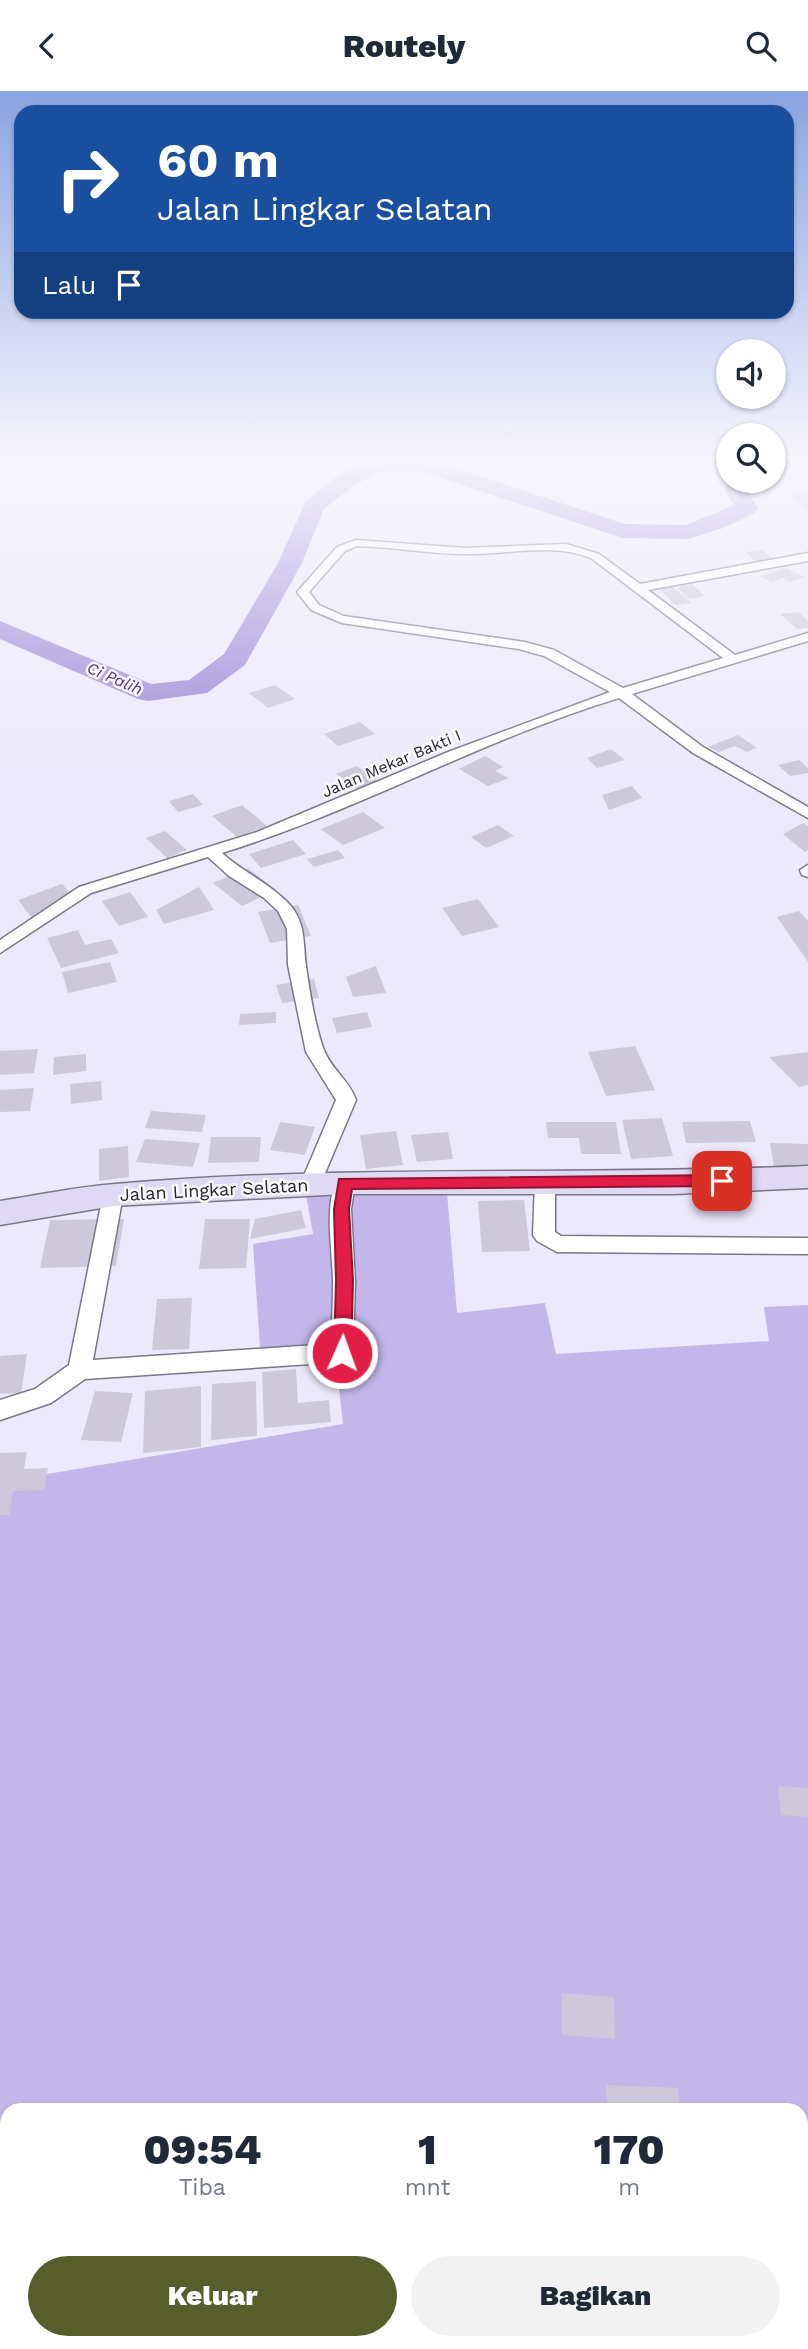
<!DOCTYPE html>
<html lang="id">
<style>
:root{--surface:#fff;--page:#f2f2f3;--text:#1f2937;--muted:#747a83;--accent:#575e2c}
body{margin:0;font-family:"Work Sans",sans-serif;background:var(--page);color:var(--text);height:100vh;display:flex;flex-direction:column;font-size:26px;white-space:nowrap}
*{box-sizing:border-box;margin:0}
p{font-size:23px;color:var(--muted)}
.icon{flex:none;width:38px;height:38px;fill:none;stroke:currentColor;stroke-width:2;stroke-linecap:round;stroke-linejoin:round}
.map{position:relative;flex:1;overflow:hidden}
.panel{position:absolute;left:0px;top:2012px;width:808px;height:247px;display:flex;flex-direction:column;background:var(--surface);border-radius:21px 21px 0 0;box-shadow:0 2px 5px #0004}
.panel>*{flex:none}
.banner{position:absolute;left:14px;top:14px;width:780px;height:214px;border-radius:21px;box-shadow:0 2px 5px #0004;background:#1a4fa0;color:#fff;overflow:hidden}
.controls{position:absolute;left:716px;top:248px;display:grid;gap:14px}
.controls a{display:grid;place-items:center;width:70px;height:70px;border-radius:50%;background:var(--surface);box-shadow:0 2px 5px #0004;font-size:35px}
.pin{position:absolute;display:grid;place-items:center;width:60px;height:60px;color:#fff;margin:-30px;border-radius:14px;box-shadow:0 4px 10px #0006}
.me{position:absolute;width:77px;margin:-38px;rotate:2deg;stroke-linejoin:round;filter:drop-shadow(0 0 5px #0008)}
.turn{display:flex;align-items:center;gap:24px;height:147px;padding:0 28px;font-size:32px}
.turn .icon{width:91px;height:91px;stroke-width:2.5}
.turn b{display:block;font-size:49px;line-height:60px}
.then{display:flex;align-items:center;height:66px;padding:0 28px;background:#0003;gap:14px;font-size:26px}
.eta{display:flex;justify-content:space-evenly;align-items:center;height:119px;text-align:center}
.eta b{font-size:42px;font-weight:800;line-height:49px}
.action{display:flex;gap:14px;margin-top:auto;padding:14px 28px}
.action a{flex:1;height:80px;border-radius:42px;background:var(--accent);color:#fff;font-size:28px;font-weight:800;line-height:80px;text-align:center}
.action a+a{background:var(--page);color:var(--text)}
header{display:flex;justify-content:space-between;align-items:center;height:91px;padding:0 28px;background:var(--surface);font-size:32px;font-weight:800}
.map>svg:first-child{display:block}
.green{fill:#c3b7ea;fill-rule:evenodd}
.lines{fill:none;stroke-linecap:round;stroke-linejoin:round}
.river{fill:#9e8bd6;fill-rule:evenodd}
.building{fill:#cdc9db}
.street-casing{stroke:#7a7787;stroke-width:3}
.secondary-casing{stroke:#7a7787;stroke-width:3}
.street{fill:#fff;fill-rule:evenodd}
.secondary{fill:#e0d9f3;fill-rule:evenodd}
.route{fill:#e11d48;stroke:#92132f;stroke-width:2}
.labels{text-anchor:middle;stroke-width:5;stroke-linejoin:round;paint-order:stroke}
.far-water-label{font-size:16px;font-style:italic;fill:#4e2f87;stroke:#faf9fd}
.far-street-label{font-size:16px;fill:#28262d;stroke:#faf9fd}
.street-label{font-size:18px;fill:#28262d;stroke:#faf9fd}
</style>
<header><svg class="icon" aria-label="back" viewBox="0 0 24 24"><path d="M15 5l-7 7 7 7"/></svg>Routely<svg class="icon" aria-label="search" viewBox="0 0 24 24"><circle cx="10" cy="10" r="6"/><path d="M15 15l6 6"/></svg></header>
<div class="map">
<svg width="808" height="2258" viewBox="0 0 808 2258">
<rect width="100%" height="100%" fill="#ede9fc"/>
<path class="green" d="M447 1101 457 1222 545 1212 556 1263 769 1250 764 1216 808 1214V2258H0V1391L343 1333 335 1262 261 1272 253 1153 313 1143 306 1104ZM7 2020H802V2252H7Z"/>
<g class="lines">
<path class="river" d="M386 365 430 369 625 433 686 434 734 414 725 400 728 388 749 390 747 400 758 417 755 422 723 437 688 448 623 447 419 380 389 378 356 393 324 418 301 474 245 574 207 602 148 610 138 608 0 548V530L151 593 189 589 224 563 277 474 306 410 340 383Z"/>
</g>
<g class="building">
<path d="M804 400 808 403V417H804L788 402Z"/>
<path d="M762 459 772 467 756 471 746 461Z"/>
<path d="M787 477 804 486 790 491 783 487 771 491 760 485Z"/>
<path d="M692 493 705 505 689 508 677 496Z"/>
<path d="M673 496 691 512 676 514 659 498Z"/>
<path d="M798 521 808 530V537L797 538 780 523Z"/>
<path d="M275 594 295 608 268 617 249 602Z"/>
<path d="M360 631 375 643 338 655 324 643Z"/>
<path d="M738 644 757 657 747 661 735 655 719 661 708 656Z"/>
<path d="M611 658 625 669 597 677 587 667Z"/>
<path d="M485 665 503 676 495 680 509 687 488 695 459 678Z"/>
<path d="M799 669 808 677V682L790 685 778 674Z"/>
<path d="M357 675 378 690 357 698 336 683Z"/>
<path d="M632 695 642 707 609 719 602 704Z"/>
<path d="M193 703 203 714 178 721 169 710Z"/>
<path d="M242 714 267 735 237 746 212 725Z"/>
<path d="M363 721 385 737 343 754 321 738Z"/>
<path d="M803 732 808 735V759L805 761 783 743Z"/>
<path d="M498 734 514 745 486 757 471 746Z"/>
<path d="M165 740 187 759 167 767 146 747Z"/>
<path d="M293 749 306 763 261 777 249 763Z"/>
<path d="M338 759 345 767 314 776 307 768Z"/>
<path d="M248 777 276 799 242 815 213 792Z"/>
<path d="M62 793 77 811 32 827 18 809Z"/>
<path d="M199 796 214 819 164 833 156 819Z"/>
<path d="M130 801 148 826 119 835 102 810Z"/>
<path d="M478 808 499 836 462 845 442 817Z"/>
<path d="M298 814 311 845 270 852 258 821Z"/>
<path d="M799 820 808 830V871L777 826Z"/>
<path d="M78 839 85 854 111 848 119 862 61 877 47 847Z"/>
<path d="M110 871 117 891 68 902 62 881Z"/>
<path d="M376 875 386 902 353 906 346 886Z"/>
<path d="M314 888 319 907 282 912 276 894Z"/>
<path d="M276 921V932L239 934 240 923Z"/>
<path d="M367 921 372 936 337 942 332 927Z"/>
<path d="M635 955 655 999 606 1005 588 961Z"/>
<path d="M38 958 34 982 0 984V960Z"/>
<path d="M808 961V994L799 996 769 966Z"/>
<path d="M86 963V980L53 984 54 966Z"/>
<path d="M101 990 102 1009 71 1013 70 993Z"/>
<path d="M34 997 30 1020 0 1021V999Z"/>
<path d="M151 1020 206 1024 202 1041 145 1037Z"/>
<path d="M662 1027 673 1065 631 1068 622 1029Z"/>
<path d="M750 1030 756 1051 686 1052 682 1031Z"/>
<path d="M280 1031 315 1036 305 1064 270 1059Z"/>
<path d="M546 1031H616L621 1063H581L579 1047H548Z"/>
<path d="M396 1040 403 1074 366 1078 360 1044Z"/>
<path d="M448 1041 453 1068 417 1071 411 1044Z"/>
<path d="M211 1046H261L259 1071 208 1072Z"/>
<path d="M145 1048 200 1052 193 1076 136 1071Z"/>
<path d="M770 1052 808 1053V1078L774 1076Z"/>
<path d="M128 1055 129 1086 99 1090V1058Z"/>
<path d="M524 1109 530 1160 482 1161 478 1110Z"/>
<path d="M301 1119 306 1137 250 1148 255 1128Z"/>
<path d="M124 1128 116 1175 40 1177 50 1129Z"/>
<path d="M205 1128H250L246 1177 199 1178Z"/>
<path d="M192 1207 189 1258 152 1259 157 1208Z"/>
<path d="M27 1263 21 1302 0 1303V1265Z"/>
<path d="M296 1278 298 1312 329 1309 331 1331 264 1337 262 1281Z"/>
<path d="M256 1290 257 1345 211 1349 212 1293Z"/>
<path d="M201 1295V1356L143 1362 145 1300Z"/>
<path d="M95 1300 133 1302 121 1351 81 1349Z"/>
<path d="M27 1361 24 1378 48 1377 44 1399 13 1400 9 1424H0V1362Z"/>
<path d="M778 1695 808 1697V1726L781 1724Z"/>
<path d="M562 1902 614 1906 615 1948 562 1944Z"/>
<path d="M606 1994 678 1997 680 2020H607Z"/>
<path d="M273 2252H346L345 2258H272Z"/>
<path d="M427 2252H465L464 2258H444Z"/>
</g>
<g class="lines">
<defs>
<g id="street">
<path d="M356 449 465 457 566 453 599 463 640 493 808 462V470L648 499 735 564 808 542V550L632 603 703 656 808 716V727L693 662 619 607C483 648 358 720 222 762 243 781 271 793 290 814 306 832 303 853 306 875 309 898 316 939 324 959 331 978 350 990 356 1009L320 1094 317 1099 310 1101 303 1099 300 1094 336 1009 306 961 288 874 287 838 278 820 264 807 229 785 208 766 91 802 0 862V849L79 796 257 741 448 661 610 601 544 565 519 558 342 532 311 519 297 501 337 456ZM357 455C394 456 430 463 467 463 508 464 551 451 591 467L723 567 623 597 554 559 525 551 344 525 319 514 309 501 345 460Z"/>
<path d="M808 774V786L802 784 800 779Z"/>
<path d="M545 1084 552 1086 555 1091V1141L561 1145 808 1147V1163L557 1161 537 1150 533 1144 535 1091 538 1086Z"/>
<path d="M345 1085 352 1087 355 1092 351 1118 355 1190 353 1262 350 1269 342 1271 85 1288 51 1312 0 1329V1309L35 1298 69 1274 103 1104 106 1099 113 1096 120 1099 123 1104 93 1269 331 1253C332 1233 333 1212 333 1192 333 1162 323 1113 338 1087Z"/>
</g>
<path id="secondary" d="M808 1075V1097L674 1103H345L113 1115 0 1134V1110C38 1104 77 1096 115 1093 346 1073 577 1085 808 1075Z"/>
</defs>
<use href="#street" class="street-casing"/>
<use href="#secondary" class="secondary-casing"/>
<use href="#street" class="street"/>
<use href="#secondary" class="secondary"/>
</g>
<linearGradient id="sky" x2="0" y2="1"><stop stop-color="#8aa4e1"/><stop offset="0.54" stop-color="#f7f5fe"/><stop offset="1" stop-color="#f7f5fe" stop-opacity="0"/></linearGradient>
<rect width="808" height="680" fill="url(#sky)"/>
<path class="route" d="M722 1084 730 1090 722 1095 352 1098 349 1118 353 1190 351 1262 348 1267H336L334 1262 336 1190 334 1118 339 1088Z"/>
<g class="labels">
<g class="far-water-label">
<text transform="translate(115 587) rotate(23)" y="6">Ci Palih</text>
</g>
<g class="far-street-label">
<text transform="translate(391 672) rotate(-23)" y="6">Jalan Mekar Bakti I</text>
</g>
<g class="street-label">
<text transform="translate(214 1099) rotate(-3)" y="6">Jalan Lingkar Selatan</text>
</g>
</g>
</svg>
<div class="controls">
<a><svg class="icon" aria-label="sound" viewBox="0 0 24 24"><path d="M4 9h4l5-4v14l-5-4H4zM17 9q2 3 0 6"/></svg></a>
<a><svg class="icon" aria-label="search" viewBox="0 0 24 24"><circle cx="10" cy="10" r="6"/><path d="M15 15l6 6"/></svg></a>
</div>
<div class="pin" style="left:722px;top:1090px;background:#d93025"><svg class="icon" aria-label="arrive" viewBox="0 0 24 24"><path d="M6 21V4h12l-3 4 3 4H6"/></svg></div>
<svg class="me" style="left:342px;top:1262px" viewBox="-20 -20 40 40"><circle r="17" fill="#e11d48" stroke="#fff" stroke-width="3"/><path d="M0-11L8 9 0 5-8 9z" fill="#fff"/></svg>
<div class="banner">
<div class="turn"><svg class="icon" aria-label="right" viewBox="0 0 24 24"><path d="M7 20v-9h11M14 6l5 5-5 5"/></svg><div><b>60 m</b>Jalan Lingkar Selatan</div></div>
<div class="then">Lalu<svg class="icon" aria-label="arrive" viewBox="0 0 24 24"><path d="M6 21V4h12l-3 4 3 4H6"/></svg></div>
</div>
<section class="panel">
<div class="eta">
<div><b>09:54</b><p>Tiba</p></div>
<div><b>1</b><p>mnt</p></div>
<div><b>170</b><p>m</p></div>
</div>
<div class="action"><a>Keluar</a><a>Bagikan</a></div>
</section>
</div>
